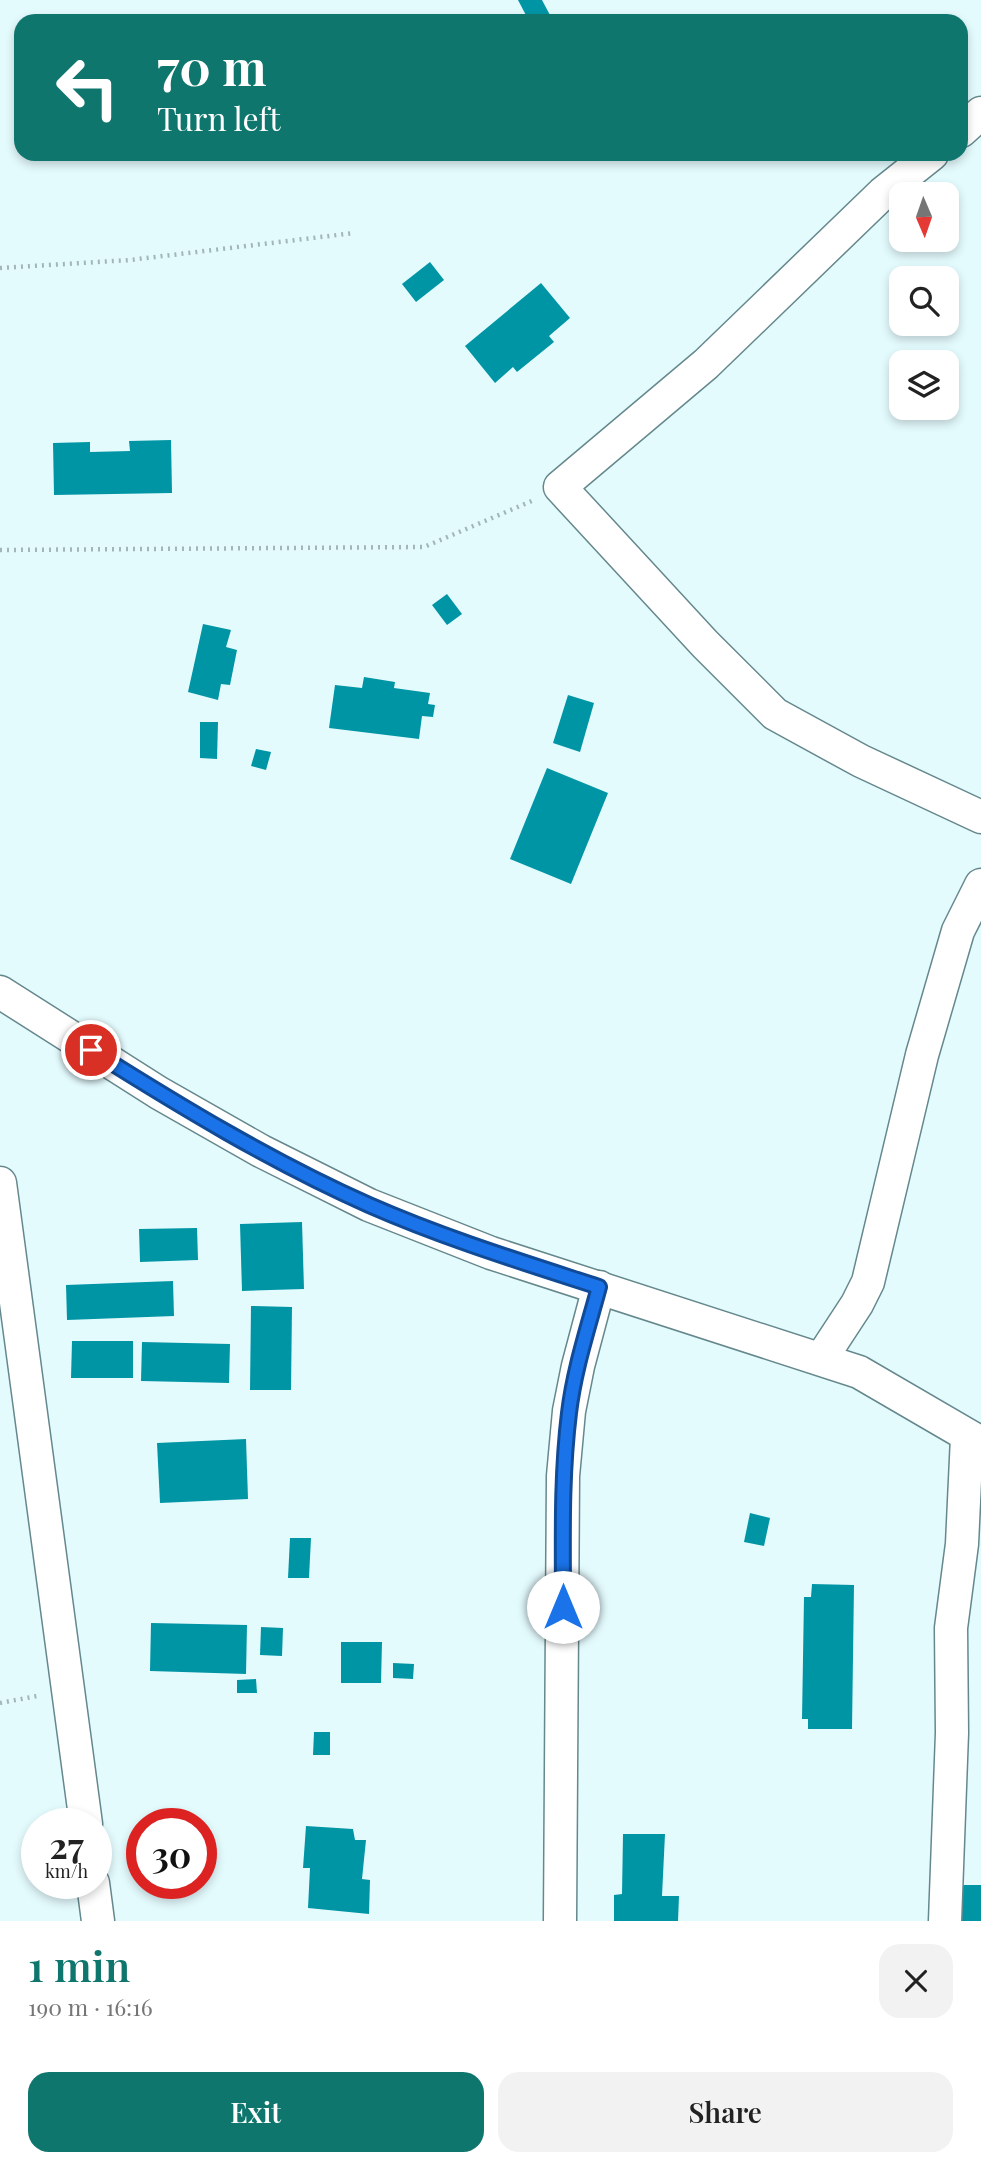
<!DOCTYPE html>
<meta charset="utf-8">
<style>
:root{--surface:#fff;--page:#f2f2f2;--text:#222;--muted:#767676;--accent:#0f766e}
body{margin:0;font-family:"Playfair Display",serif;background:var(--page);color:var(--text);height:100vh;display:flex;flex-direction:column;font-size:26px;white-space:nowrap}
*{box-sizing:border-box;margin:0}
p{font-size:23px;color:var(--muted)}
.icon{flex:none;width:38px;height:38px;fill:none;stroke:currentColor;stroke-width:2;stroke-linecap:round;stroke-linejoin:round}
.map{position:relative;height:1921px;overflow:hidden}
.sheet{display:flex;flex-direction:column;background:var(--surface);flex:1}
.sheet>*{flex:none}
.hud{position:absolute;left:14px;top:14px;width:954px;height:147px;border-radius:21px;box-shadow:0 4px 10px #0003;background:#0f766e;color:#fff;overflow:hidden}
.needle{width:46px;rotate:178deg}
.fabs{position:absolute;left:889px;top:182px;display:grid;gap:14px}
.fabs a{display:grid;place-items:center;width:70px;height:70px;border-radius:14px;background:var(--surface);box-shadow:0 4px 10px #0003;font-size:35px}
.speed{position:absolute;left:21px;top:1808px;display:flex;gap:14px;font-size:35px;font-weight:700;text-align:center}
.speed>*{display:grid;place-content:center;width:91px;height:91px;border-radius:50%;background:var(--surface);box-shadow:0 4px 10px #0003;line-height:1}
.speed small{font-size:18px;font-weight:400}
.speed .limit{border:10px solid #d22;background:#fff;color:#111}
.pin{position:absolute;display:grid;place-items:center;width:60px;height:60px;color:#fff;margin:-30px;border:4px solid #fff;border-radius:50%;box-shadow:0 2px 7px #0007}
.me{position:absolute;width:77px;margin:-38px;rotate:0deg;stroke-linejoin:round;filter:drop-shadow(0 0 5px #0008)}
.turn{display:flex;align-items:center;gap:24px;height:147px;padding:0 28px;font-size:32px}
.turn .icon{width:91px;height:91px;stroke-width:2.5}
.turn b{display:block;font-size:49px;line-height:60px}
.round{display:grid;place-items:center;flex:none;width:74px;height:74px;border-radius:21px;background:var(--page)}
.headline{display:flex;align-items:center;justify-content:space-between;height:119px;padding:0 28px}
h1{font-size:42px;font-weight:600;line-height:52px;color:var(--accent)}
.button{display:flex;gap:14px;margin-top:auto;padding:14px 28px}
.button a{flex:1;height:80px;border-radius:21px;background:var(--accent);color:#fff;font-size:28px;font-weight:600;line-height:80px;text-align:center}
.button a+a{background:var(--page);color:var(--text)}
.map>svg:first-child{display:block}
.building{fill:#0095a5}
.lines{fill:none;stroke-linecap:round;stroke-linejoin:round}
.minor-casing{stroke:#65888d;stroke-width:35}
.path{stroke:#a2b6b9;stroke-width:4.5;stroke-dasharray:2 5;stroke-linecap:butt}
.minor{stroke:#fff;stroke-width:32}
.route-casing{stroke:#114b97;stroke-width:18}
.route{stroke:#1a73e8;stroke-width:12}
</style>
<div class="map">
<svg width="981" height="1921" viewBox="0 0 981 1921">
<rect width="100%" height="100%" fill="#e4fbfe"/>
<g class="building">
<path d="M518 0H542L551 17 543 21H529Z"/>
<path d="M430 262 444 280 416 302 402 284Z"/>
<path d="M541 283 570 318 549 336 554 342 517 372 513 367 495 383 465 346Z"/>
<path d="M171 440 172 493 54 495 53 443 90 442V452L130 451 129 441Z"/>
<path d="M447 594 462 614 447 625 432 605Z"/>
<path d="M203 624 231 630 226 647 237 650 230 685 221 684 218 700 188 692Z"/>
<path d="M364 677 395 682 394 688 430 693 428 704 435 705 433 717 422 716 419 739 329 728 335 685 362 688Z"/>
<path d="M568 695 594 703 580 752 553 743Z"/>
<path d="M200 722H218L217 759 200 758Z"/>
<path d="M256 749 271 752 266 770 251 766Z"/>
<path d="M547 768 608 793 571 884 510 859Z"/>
<path d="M302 1222 304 1289 242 1291 240 1224Z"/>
<path d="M197 1228 198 1260 140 1262 139 1229Z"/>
<path d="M173 1281 174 1316 67 1320 66 1285Z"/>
<path d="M251 1306 292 1307 291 1390H250Z"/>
<path d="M72 1341H133V1378H71Z"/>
<path d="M142 1342 230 1344 229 1383 141 1381Z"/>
<path d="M246 1439 248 1499 160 1503 157 1443Z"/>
<path d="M750 1513 770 1518 764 1546 744 1542Z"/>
<path d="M290 1538H311L309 1578H288Z"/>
<path d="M812 1584 854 1585 852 1729H808V1719H802L804 1597H811Z"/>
<path d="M151 1623 247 1625 246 1674 150 1671Z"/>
<path d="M261 1627 283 1628 282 1656 260 1655Z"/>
<path d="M341 1642H382L381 1683H341Z"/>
<path d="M393 1663 414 1664 413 1679 393 1678Z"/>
<path d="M256 1679 257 1693H237V1680Z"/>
<path d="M314 1732H330V1755H313Z"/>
<path d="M306 1826 353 1829 355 1840H366L362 1879 370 1880 369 1914 308 1908 310 1868H303Z"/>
<path d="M623 1834H665L662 1896H679L678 1921H614V1895L622 1894Z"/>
<rect x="962" y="1885" width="19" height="36"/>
</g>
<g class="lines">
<defs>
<g id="minor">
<path d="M961 131 981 113"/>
<path d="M932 154 883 193 706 364 560 487 705 644 775 714 861 761 981 817"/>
<path d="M0 992 159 1093 261 1151 369 1205 491 1253 859 1372 981 1443"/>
<path d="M0 1183 86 1824"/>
<path d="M821 1359 857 1304 868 1282 922 1055 958 931 981 885"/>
<path d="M93 1883 98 1921"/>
<path d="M560 1921 563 1476 569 1411 578 1366 599 1287"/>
<path d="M945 1921 952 1733 951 1628 962 1544 967 1437"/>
</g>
</defs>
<use href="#minor" class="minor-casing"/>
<g class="path">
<path d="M0 268 130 260 354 233"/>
<path d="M0 550 424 547 534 500"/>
<path d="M0 1703 37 1696"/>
</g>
<use href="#minor" class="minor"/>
</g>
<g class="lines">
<defs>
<path id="route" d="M91 1050C180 1106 272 1162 369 1205 444 1238 522 1262 599 1287 588 1328 574 1370 569 1413 561 1478 563 1542 563 1607"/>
</defs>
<use href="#route" class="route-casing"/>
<use href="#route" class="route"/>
</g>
</svg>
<div class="fabs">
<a><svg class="needle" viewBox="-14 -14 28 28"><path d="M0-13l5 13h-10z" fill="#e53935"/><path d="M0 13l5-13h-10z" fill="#767676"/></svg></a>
<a><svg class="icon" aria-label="search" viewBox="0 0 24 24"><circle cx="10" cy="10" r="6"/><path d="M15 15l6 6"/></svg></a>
<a><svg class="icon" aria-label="layers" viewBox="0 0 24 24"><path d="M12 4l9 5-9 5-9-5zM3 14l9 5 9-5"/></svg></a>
</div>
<div class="speed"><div>27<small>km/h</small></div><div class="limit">30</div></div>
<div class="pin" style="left:91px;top:1050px;background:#d93025"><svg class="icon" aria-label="arrive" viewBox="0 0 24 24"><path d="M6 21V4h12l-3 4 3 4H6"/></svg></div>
<svg class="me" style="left:563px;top:1607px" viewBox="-20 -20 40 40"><circle r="19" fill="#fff"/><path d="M0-13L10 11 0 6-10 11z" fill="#1a73e8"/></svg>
<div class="hud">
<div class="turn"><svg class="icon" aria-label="left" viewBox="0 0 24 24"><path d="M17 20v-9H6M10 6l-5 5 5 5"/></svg><div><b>70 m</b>Turn left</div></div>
</div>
</div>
<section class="sheet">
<div class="headline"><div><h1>1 min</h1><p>190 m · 16:16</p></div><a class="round"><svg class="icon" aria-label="close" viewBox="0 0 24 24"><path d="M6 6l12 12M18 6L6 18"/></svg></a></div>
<div class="button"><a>Exit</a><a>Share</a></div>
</section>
